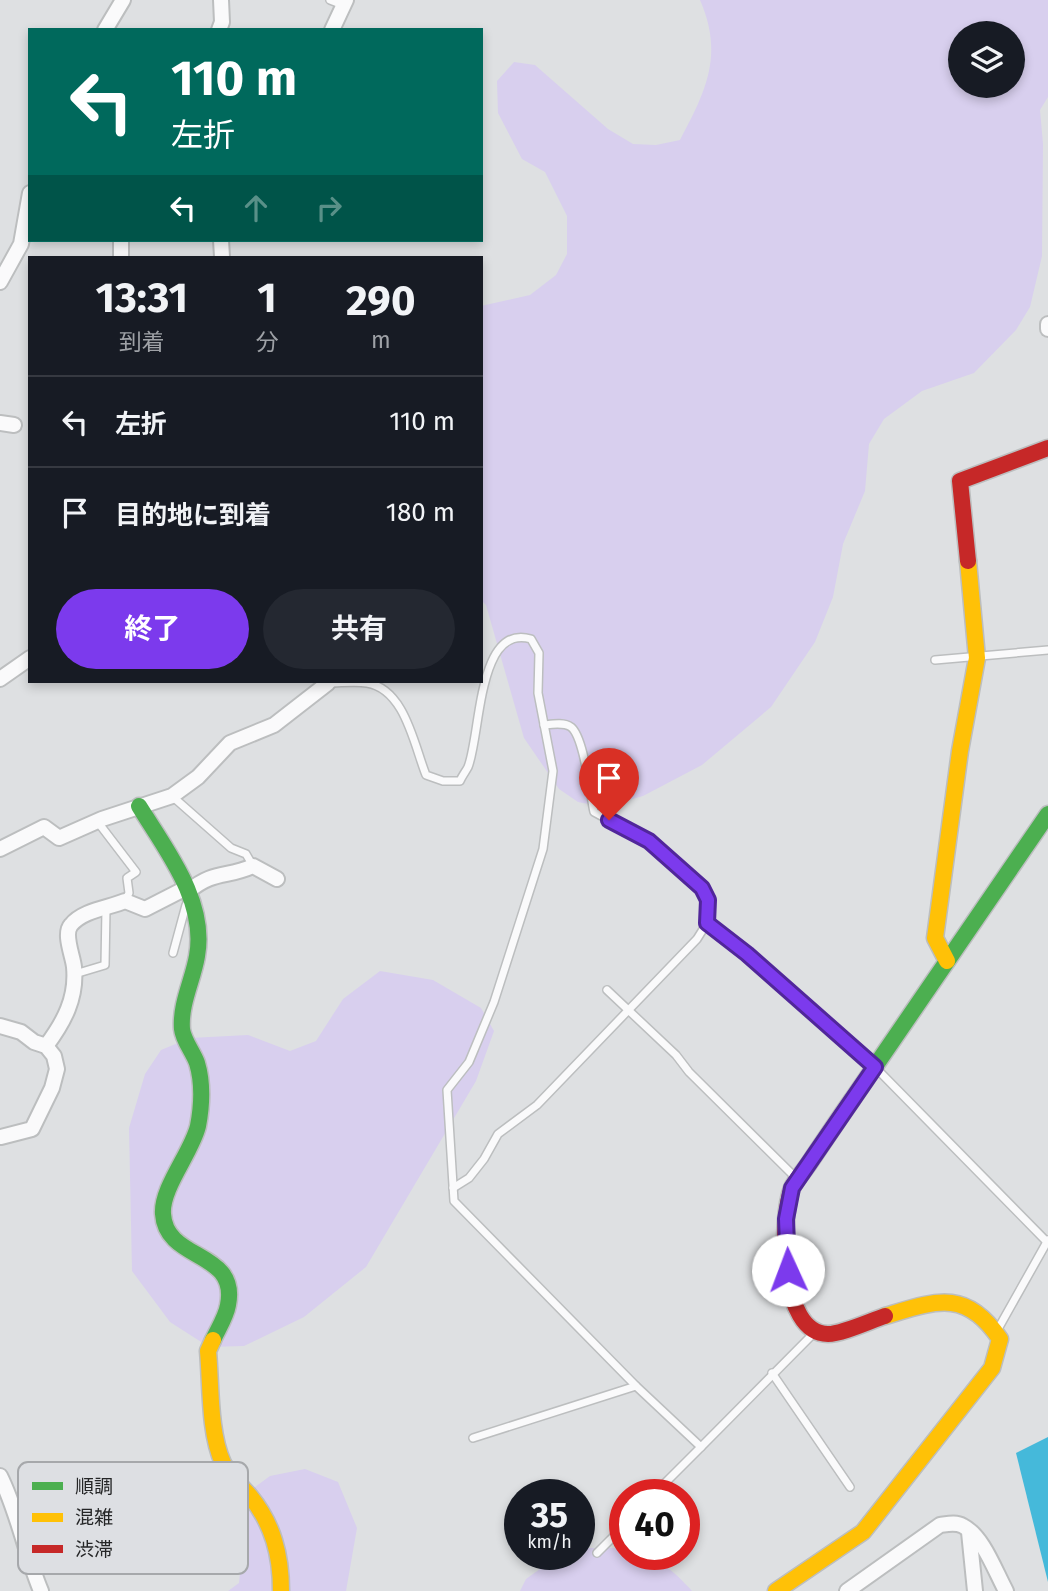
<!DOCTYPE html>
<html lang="ja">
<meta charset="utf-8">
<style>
:root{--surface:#171b24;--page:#242831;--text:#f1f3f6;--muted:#9ea1a6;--line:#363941;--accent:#7c3aed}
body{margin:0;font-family:"Fira Sans","Noto Sans JP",sans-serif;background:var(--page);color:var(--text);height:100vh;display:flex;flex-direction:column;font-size:26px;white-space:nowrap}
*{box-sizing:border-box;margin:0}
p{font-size:23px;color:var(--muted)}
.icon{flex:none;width:38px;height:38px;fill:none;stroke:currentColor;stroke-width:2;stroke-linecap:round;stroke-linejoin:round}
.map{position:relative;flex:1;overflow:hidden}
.panel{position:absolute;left:28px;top:256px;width:455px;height:427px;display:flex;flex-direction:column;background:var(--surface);border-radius:0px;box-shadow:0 4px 10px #0003}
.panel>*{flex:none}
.top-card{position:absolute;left:28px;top:28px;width:455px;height:214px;border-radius:0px;box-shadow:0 4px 10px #0003;background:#00695c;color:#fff;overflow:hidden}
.fabs{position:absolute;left:948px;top:21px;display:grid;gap:14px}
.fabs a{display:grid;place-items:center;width:77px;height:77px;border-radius:50%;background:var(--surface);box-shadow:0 4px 10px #0003;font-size:35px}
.speed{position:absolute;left:504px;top:1479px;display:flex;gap:14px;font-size:35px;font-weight:700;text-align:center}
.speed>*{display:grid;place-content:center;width:91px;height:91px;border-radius:50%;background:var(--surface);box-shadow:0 4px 10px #0003;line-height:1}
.speed small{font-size:18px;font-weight:400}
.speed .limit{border:10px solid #d22;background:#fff;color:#111}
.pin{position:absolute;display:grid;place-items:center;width:60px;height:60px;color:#fff;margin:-72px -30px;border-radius:50% 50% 50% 0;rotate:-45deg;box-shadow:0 0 7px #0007}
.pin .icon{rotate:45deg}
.me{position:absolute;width:77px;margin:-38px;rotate:358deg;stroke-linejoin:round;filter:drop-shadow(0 0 5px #0008)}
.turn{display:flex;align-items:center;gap:24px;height:147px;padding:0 28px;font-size:32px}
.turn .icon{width:91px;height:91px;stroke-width:2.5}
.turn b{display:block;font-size:49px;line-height:60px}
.lanes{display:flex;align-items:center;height:66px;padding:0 28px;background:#0003;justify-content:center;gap:35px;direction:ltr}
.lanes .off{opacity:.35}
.eta{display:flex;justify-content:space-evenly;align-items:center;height:119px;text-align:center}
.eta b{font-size:42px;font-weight:700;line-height:49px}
.primary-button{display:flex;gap:14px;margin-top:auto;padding:14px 28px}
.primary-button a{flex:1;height:80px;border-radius:42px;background:var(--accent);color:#fff;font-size:28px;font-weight:700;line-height:80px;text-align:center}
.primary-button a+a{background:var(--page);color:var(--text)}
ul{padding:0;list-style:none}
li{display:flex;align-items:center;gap:21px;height:91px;padding:0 28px;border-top:2px solid var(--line)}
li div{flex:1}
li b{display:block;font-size:26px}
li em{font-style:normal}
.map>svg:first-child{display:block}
.green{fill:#d8cfee;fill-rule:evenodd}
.water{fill:#45b9da}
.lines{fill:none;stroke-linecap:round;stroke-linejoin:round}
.lane-casing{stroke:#bcbebf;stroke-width:10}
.street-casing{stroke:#bcbebf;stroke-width:18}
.fast-casing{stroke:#bcbebf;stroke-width:19}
.slow-casing{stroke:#bcbebf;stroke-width:19}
.jam-casing{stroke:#bcbebf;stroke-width:19}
.lane{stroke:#fafafb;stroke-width:7}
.street{stroke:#fafafb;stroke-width:14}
.fast{stroke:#4caf50;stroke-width:16}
.slow{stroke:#ffc107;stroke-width:16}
.jam{stroke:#c62828;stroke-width:16}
.route-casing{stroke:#51269a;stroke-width:18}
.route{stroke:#7c3aed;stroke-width:12}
.key{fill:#dddfe3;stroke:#a6a8ab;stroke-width:2}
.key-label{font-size:19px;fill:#252627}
</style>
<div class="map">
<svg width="1048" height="1591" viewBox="0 0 1048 1591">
<rect width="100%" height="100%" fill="#dee0e2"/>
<g class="green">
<path d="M700 0H1048V97L1040 110 1043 144 1042 256 1030 307 1016 330 974 373 922 391 884 419 869 444 865 491 843 544 833 597 815 642 771 707 702 765 643 796 604 807 578 802 559 789 524 738 486 605 481 600V306L530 295 556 275 567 254V216L545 172 522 159 498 113 497 81 514 62 535 65 608 129 633 144 656 145 680 140C706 91 724 55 700 0ZM961 33H1013V86H961Z"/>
<path d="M380 971 433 980 481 1008 494 1031 476 1081 366 1267 304 1317 244 1346 209 1347 170 1322 132 1271 129 1128 145 1074 161 1050 190 1038 248 1035 290 1051 316 1041 343 999Z"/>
<path d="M305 1469 338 1482 357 1528 346 1591H228L239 1583 241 1563 231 1525 236 1501 270 1476Z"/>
<path d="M586 1548H625V1554C655 1554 673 1570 692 1591H520L526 1579 561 1554H579V1550Z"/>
</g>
<path class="water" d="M1048 1437V1582L1016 1453Z"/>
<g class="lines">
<defs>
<g id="lane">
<path d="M330 0 343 5"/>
<path d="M935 660 1048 650"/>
<path d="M329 683C341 683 355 681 367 683 405 689 414 745 426 775L443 781H460C462 776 466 771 468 767 481 735 477 623 531 639L539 653 538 693 553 771 543 849 494 1002 469 1062 447 1090 454 1201 636 1386 701 1447 814 1333"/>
<path d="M172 796 231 848 246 854 253 866"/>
<path d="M97 821 136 872 127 878 129 893 125 901"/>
<path d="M707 923 747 954 875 1067 1048 1243"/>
<path d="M173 953 186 905"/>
<path d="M75 974 105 965 106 909"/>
<path d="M607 990 676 1055 689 1072 797 1179"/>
<path d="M453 1188 469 1178 484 1159 498 1134 537 1105 697 939 707 923 708 900 702 888 648 841 594 812C590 794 584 737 571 727 564 722 553 724 544 725"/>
<path d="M998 1329 1048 1240"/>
<path d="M772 1373 850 1487"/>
<path d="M473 1438 636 1386"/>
<path d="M654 1494 701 1447"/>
<path d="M597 1553 625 1525"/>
</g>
<g id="street">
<path d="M105 30 123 0"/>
<path d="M219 30 222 22 221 0"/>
<path d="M332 30 346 0"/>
<path d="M221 240 222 257"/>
<path d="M121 257V240"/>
<path d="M0 282 21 244 30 193"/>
<path d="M1048 324V329"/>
<path d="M0 423 14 425"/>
<path d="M0 679 30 658"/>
<path d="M0 849 44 827 59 838 102 819 172 796 198 777 230 743 274 725 328 683 325 681"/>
<path d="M189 891C214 870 227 878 253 866L277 879"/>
<path d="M0 1026 21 1032 34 1042 46 1046 54 1056 57 1069 52 1088 32 1129 1 1137"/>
<path d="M46 1046C64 1022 77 998 74 967 73 956 63 934 71 925 83 910 109 908 125 901L145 909 188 887"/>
<path d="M0 1476C18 1512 25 1553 41 1591"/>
<path d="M969 1532 975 1591"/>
<path d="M847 1591 940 1525C948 1524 956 1522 963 1526 983 1536 995 1571 1006 1591"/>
</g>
<g id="fast">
<path d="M139 806C166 850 207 901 197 956 193 980 180 1004 182 1029 183 1040 193 1052 197 1063 203 1083 202 1105 198 1126 192 1152 161 1188 163 1214 166 1262 239 1250 228 1305 226 1317 218 1329 213 1340"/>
<path d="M852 1100 1048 814"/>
</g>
<g id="slow">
<path d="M947 961 935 938 960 751 977 658 968 561"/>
<path d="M213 1340 208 1351C211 1384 209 1433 223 1463 229 1475 241 1486 250 1496 273 1524 281 1555 281 1591"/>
<path d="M776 1591 863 1532 992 1368 1000 1339C966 1288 935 1301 885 1316"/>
</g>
<g id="jam">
<path d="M968 561 960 481 1048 448"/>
<path d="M852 1100C838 1120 824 1141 810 1162 805 1170 796 1179 792 1188 780 1219 779 1334 828 1334 842 1334 870 1321 885 1316"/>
</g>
</defs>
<use href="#lane" class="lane-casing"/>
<use href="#street" class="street-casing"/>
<use href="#fast" class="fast-casing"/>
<use href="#slow" class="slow-casing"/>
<use href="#jam" class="jam-casing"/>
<use href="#lane" class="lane"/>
<use href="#street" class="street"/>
<use href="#fast" class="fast"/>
<use href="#slow" class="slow"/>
<use href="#jam" class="jam"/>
</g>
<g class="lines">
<defs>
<path id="route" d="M609 820 649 841 702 888 708 900 707 923 747 954 875 1067 792 1188 786 1219 788 1270"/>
</defs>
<use href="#route" class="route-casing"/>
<use href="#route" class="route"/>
</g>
<rect x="18" y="1462" width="230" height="112" rx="10" class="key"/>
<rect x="32" y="1482" width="31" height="8" fill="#4caf50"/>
<rect x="32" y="1513" width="31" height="9" fill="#ffc107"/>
<rect x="32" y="1545" width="31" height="8" fill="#c62828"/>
<g class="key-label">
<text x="75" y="1493">順調</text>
<text x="75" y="1524">混雑</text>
<text x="75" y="1556">渋滞</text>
</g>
</svg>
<div class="fabs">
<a><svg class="icon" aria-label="layers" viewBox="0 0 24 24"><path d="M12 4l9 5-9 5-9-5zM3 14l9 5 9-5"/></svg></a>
</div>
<div class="speed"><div>35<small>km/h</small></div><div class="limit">40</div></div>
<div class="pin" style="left:609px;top:820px;background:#d93025"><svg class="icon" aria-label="arrive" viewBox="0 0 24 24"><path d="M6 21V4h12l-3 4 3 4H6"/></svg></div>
<svg class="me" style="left:788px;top:1270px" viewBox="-20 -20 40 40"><circle r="19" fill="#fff"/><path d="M0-13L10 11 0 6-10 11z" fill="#7c3aed"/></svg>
<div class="top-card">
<div class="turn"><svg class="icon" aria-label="left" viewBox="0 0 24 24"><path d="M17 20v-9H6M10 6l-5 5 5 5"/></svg><div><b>110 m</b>左折</div></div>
<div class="lanes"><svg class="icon" aria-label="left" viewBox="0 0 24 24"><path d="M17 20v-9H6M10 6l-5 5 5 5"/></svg><svg class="icon off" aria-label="ahead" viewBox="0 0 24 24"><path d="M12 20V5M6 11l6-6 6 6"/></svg><svg class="icon off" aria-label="right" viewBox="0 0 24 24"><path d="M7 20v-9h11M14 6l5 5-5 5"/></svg></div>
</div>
<section class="panel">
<div class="eta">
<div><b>13:31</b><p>到着</p></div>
<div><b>1</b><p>分</p></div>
<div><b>290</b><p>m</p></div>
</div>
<ul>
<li><svg class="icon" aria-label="left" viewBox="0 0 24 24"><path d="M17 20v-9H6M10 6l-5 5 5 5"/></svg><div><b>左折</b></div><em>110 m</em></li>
<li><svg class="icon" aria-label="arrive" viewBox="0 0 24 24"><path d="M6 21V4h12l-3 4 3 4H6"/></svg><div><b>目的地に到着</b></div><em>180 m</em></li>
</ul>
<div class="primary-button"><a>終了</a><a>共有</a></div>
</section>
</div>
